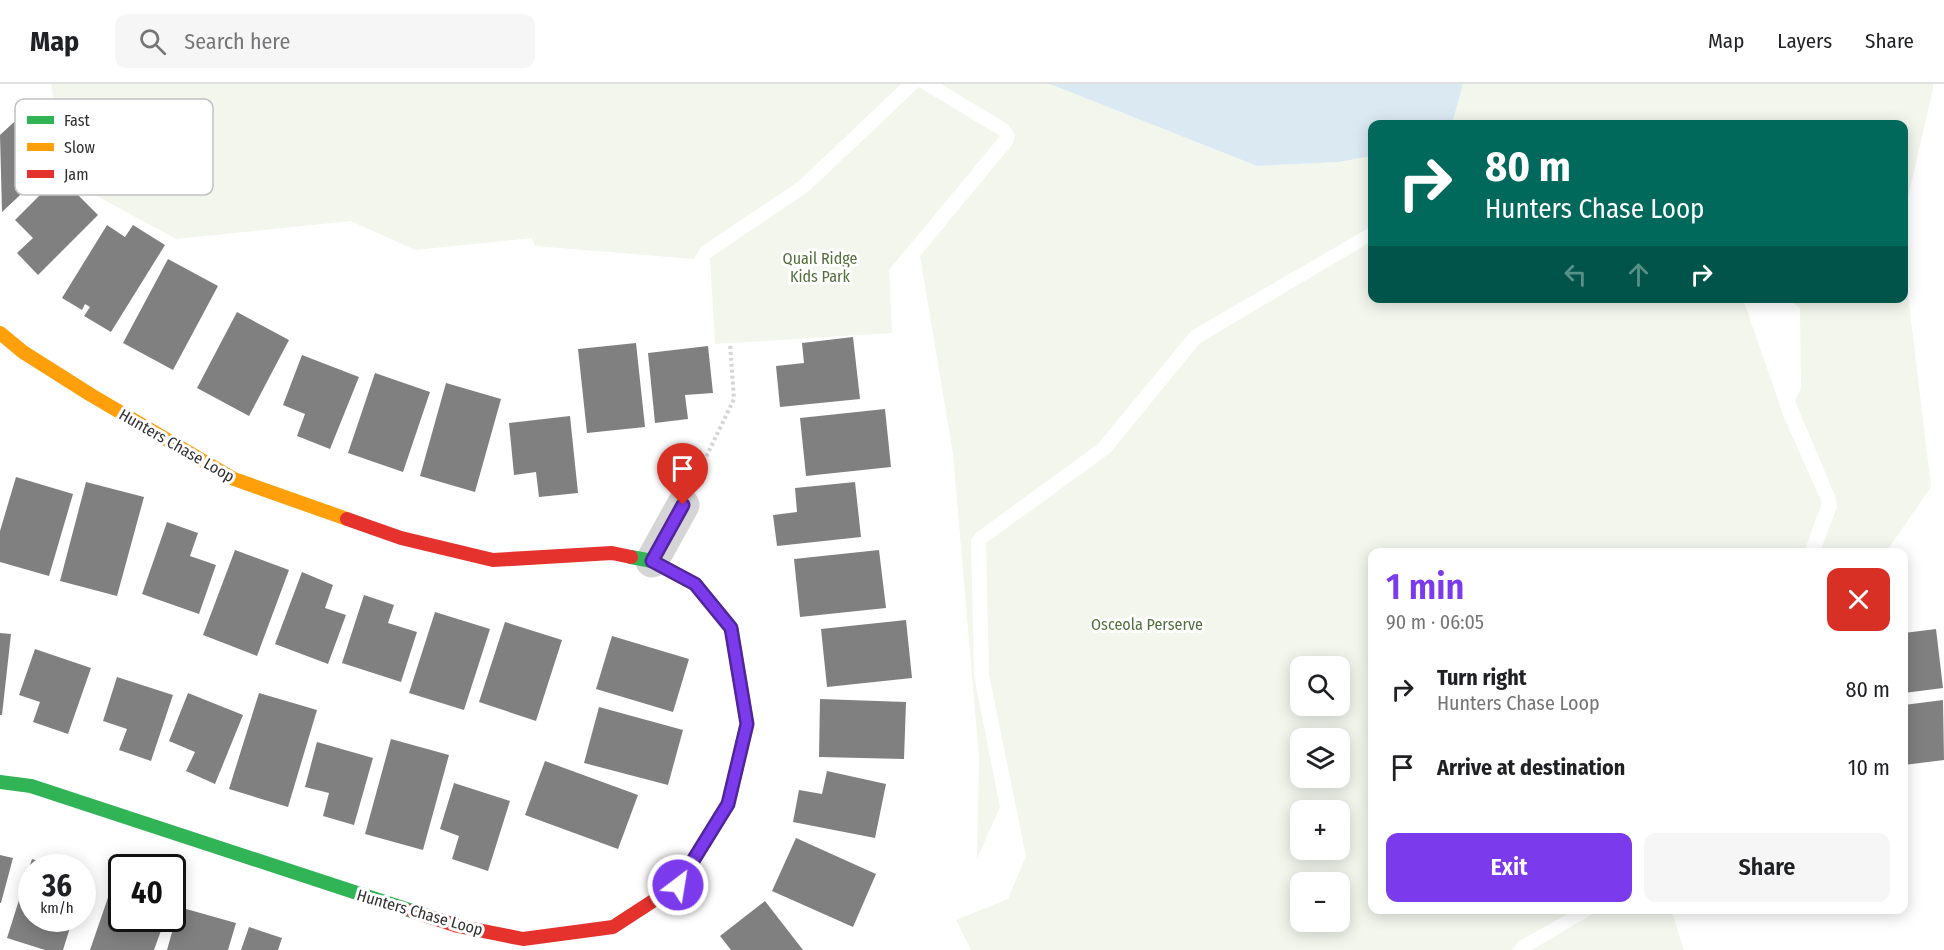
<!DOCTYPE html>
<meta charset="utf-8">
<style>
:root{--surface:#fff;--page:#f6f6f6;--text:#202124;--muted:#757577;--line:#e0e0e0;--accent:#7c3aed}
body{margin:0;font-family:"Fira Sans Condensed",sans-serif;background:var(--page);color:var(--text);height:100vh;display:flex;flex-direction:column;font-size:22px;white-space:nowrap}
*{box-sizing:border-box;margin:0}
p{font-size:20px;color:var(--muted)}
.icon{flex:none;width:33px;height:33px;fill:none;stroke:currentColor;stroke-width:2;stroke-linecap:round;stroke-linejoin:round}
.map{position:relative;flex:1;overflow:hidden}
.sheet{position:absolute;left:1368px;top:464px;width:540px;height:366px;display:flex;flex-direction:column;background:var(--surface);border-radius:12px;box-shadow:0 3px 15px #0003}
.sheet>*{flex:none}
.hud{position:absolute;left:1368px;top:36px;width:540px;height:183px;border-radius:12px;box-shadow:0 3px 15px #0003;background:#00695c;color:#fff;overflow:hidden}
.fabs{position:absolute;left:1290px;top:572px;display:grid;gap:12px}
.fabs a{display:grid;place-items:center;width:60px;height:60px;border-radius:12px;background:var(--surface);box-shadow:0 3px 15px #0003;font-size:30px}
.speed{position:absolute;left:18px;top:770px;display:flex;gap:12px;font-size:30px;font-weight:700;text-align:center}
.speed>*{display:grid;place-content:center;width:78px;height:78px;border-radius:50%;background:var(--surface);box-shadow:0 3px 15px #0003;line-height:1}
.speed small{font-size:15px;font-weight:400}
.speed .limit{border:3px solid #111;border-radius:9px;background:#fff;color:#111}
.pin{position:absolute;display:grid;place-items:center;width:51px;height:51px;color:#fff;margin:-62px -26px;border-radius:50% 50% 50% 0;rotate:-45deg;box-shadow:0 0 6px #0007}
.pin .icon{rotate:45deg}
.me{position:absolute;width:66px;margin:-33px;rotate:31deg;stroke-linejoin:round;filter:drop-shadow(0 0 4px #0008)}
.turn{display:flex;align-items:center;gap:21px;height:126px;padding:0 18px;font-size:27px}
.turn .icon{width:78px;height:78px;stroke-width:2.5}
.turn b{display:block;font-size:42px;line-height:51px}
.lanes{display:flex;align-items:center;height:57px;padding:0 18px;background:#0003;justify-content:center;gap:30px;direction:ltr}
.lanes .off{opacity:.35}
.round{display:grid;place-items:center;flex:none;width:63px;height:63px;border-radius:12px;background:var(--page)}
.overview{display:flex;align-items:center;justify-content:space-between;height:102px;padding:0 18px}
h1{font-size:36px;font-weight:600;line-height:45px;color:var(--accent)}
.primary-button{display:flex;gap:12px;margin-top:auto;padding:12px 18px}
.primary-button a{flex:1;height:69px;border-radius:12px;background:var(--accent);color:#fff;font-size:24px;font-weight:600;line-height:69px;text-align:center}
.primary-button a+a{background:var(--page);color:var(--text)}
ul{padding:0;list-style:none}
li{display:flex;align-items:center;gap:18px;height:78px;padding:0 18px}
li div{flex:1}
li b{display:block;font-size:22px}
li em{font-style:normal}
header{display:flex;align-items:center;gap:36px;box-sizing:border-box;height:84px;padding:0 30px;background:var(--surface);border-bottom:2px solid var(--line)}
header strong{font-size:28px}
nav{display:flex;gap:33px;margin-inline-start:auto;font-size:21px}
.search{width:420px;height:54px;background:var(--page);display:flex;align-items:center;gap:15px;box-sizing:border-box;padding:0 21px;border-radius:12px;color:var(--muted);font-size:22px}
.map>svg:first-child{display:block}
.green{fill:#f2f6ed;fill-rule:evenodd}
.water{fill:#dbe9f3}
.building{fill:#808080}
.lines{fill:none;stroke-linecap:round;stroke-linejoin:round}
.path{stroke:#d5d5d5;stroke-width:4;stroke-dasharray:3 3;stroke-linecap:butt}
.street{stroke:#d5d5d5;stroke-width:33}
.fast{stroke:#30b455;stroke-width:14}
.slow{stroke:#ff9f0a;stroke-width:14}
.jam{stroke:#e5322d;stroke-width:14}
.route-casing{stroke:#51269a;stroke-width:15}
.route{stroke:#7c3aed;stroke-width:10}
.labels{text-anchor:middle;stroke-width:6;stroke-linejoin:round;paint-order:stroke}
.park-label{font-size:16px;fill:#536f3c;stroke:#fff}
.street-label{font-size:16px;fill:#313131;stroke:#fff}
.key{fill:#fff;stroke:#c1c1c1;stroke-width:1.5}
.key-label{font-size:16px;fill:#313131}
</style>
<header>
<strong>Map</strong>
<div class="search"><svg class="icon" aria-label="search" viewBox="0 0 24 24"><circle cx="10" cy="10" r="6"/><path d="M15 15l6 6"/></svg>Search here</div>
<nav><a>Map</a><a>Layers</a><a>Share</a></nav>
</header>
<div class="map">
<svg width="1944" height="866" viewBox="0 0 1944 866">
<rect width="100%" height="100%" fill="#fff"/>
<g class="green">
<path d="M51 0H901L799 97 701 163 694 175 535 162 532 154 415 166 351 137 176 155 97 112 54 20Z"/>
<path d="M941 0H1050L1257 82 1339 78 1372 72V142L1191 247 1098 360 976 449 971 456 974 592 1000 723 977 775 979 673 953 370 920 172 1012 61 1015 52 1009 41Z"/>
<path d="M1463 0H1933V5L1904 131V40H1452Z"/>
<path d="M919 3 1000 52 889 186 892 249 715 260 710 174 809 107Z"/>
<path d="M1372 157V214L1743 215 1785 336 1822 419 1804 468H1372V825H1577L1519 857 1512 866H971L956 836 1008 815 1026 772 989 591 986 459 1110 369 1200 259ZM1300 582H1340V621H1300ZM1300 654H1340V693H1300ZM1300 726H1340V765H1300ZM1300 798H1340V837H1300Z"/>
<path d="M1904 177 1931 403 1886 468H1820L1837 423 1836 414 1795 317 1801 304 1800 224 1788 215 1904 214Z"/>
<path d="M1601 825H1671L1684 866H1532Z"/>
</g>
<path class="water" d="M1050 0H1463L1452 40H1372V72L1339 78 1257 82Z"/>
<g class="building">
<path d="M25 28 64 70 2 128 0 51Z"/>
<path d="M59 92 98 131 38 191 17 169 33 154 15 136Z"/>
<path d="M107 141 125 153 133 141 165 161 111 248 84 232 90 223 85 220 82 226 62 214Z"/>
<path d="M168 175 218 202 173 286 123 259Z"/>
<path d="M237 228 289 256 249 332 197 304Z"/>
<path d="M853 253 860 315 780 323 776 282 804 279 802 259Z"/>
<path d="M636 259 645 343 587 349 578 265Z"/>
<path d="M708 262 713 309 685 311 688 335 655 339 648 269Z"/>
<path d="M302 271 359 293 330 365 297 352 305 330 283 321Z"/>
<path d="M375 289 430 308 403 388 348 369Z"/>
<path d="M446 299 501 315 475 408 420 392Z"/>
<path d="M885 325 891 383 806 392 800 334Z"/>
<path d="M570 332 578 409 539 413 536 388 514 391 509 339Z"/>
<path d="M16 393 73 410 49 492 0 478V447Z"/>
<path d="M86 398 144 413 117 512 60 497Z"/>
<path d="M855 398 861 453 777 462 773 431 797 428 795 404Z"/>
<path d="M167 438 198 449 190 472 216 481 199 530 142 510Z"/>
<path d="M235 466 289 486 257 572 203 551Z"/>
<path d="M879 466 886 524 800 533 794 475Z"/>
<path d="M302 488 333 501 325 524 346 531 328 580 275 560Z"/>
<path d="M364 511 394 521 388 539 417 548 401 598 342 579Z"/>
<path d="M435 528 490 545 464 626 409 609Z"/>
<path d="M906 536 912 594 827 603 821 545Z"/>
<path d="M505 538 562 556 536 637 479 618Z"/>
<path d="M1936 545 1943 604 1904 609V549Z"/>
<path d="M0 549 11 550 2 631H0Z"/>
<path d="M612 552 689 575 673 628 596 605Z"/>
<path d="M35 565 91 584 68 650 33 638 40 618 19 611Z"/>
<path d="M117 593 173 611 151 677 119 666 127 645 103 637Z"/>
<path d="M188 609 243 631 215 700 186 687 195 668 169 657Z"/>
<path d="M259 609 317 626 288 723 229 705Z"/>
<path d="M820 615 906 618 904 675 819 673Z"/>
<path d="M1943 616 1944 676 1904 681V621Z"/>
<path d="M599 623 683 646 668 701 584 679Z"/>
<path d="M391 655 449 671 423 766 365 750Z"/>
<path d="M317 658 373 674 354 741 323 732 329 709 305 703Z"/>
<path d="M545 677 638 711 618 765 525 731Z"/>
<path d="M827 687 886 700 875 754 793 738 799 706 822 710Z"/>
<path d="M454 699 510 717 488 787 452 775 459 752 440 745Z"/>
<path d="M796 754 876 790 853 843 772 807Z"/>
<path d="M0 771 13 774 1 819H0Z"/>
<path d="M32 775 55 782 32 783V834H73L63 866H45L7 854Z"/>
<path d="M113 799 122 802V834H144L163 841 154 866H90Z"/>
<path d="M765 817 803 866H731L720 852Z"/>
<path d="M179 823 236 839 228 866H167Z"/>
<path d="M249 843 282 854 278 866H241Z"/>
</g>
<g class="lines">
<path class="path" d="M696 394 734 315 730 259"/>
<path class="street" d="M652 477 683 421"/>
<g class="fast">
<path d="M631 473 652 477 695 500 731 544 747 640 728 720 678 801 656 815"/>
<path d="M0 698 31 702 412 827"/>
</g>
<path class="slow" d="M0 249 23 268 91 311 234 395 347 435"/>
<g class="jam">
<path d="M347 435 401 454 493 476 612 469 631 473"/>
<path d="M412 827 458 842 523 855 613 843 656 815"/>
</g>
</g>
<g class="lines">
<defs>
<path id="route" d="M678 801 728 720 747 640 731 544 695 500 652 477 683 421"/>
</defs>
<use href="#route" class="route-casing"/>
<use href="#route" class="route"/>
</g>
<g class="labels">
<g class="park-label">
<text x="820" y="180">Quail Ridge<tspan x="820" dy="18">Kids Park</tspan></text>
<text x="1147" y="546">Osceola Perserve</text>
</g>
<g class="street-label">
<text transform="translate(177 361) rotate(30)" y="6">Hunters Chase Loop</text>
<text transform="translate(420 828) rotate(16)" y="6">Hunters Chase Loop</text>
</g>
</g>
<rect x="15" y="15" width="198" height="96" rx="9" class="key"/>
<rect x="27" y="32" width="27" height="8" fill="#30b455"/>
<rect x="27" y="59" width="27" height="8" fill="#ff9f0a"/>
<rect x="27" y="86" width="27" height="8" fill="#e5322d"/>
<g class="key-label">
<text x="64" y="42">Fast</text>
<text x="64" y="69">Slow</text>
<text x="64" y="96">Jam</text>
</g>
</svg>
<div class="fabs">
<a><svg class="icon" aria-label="search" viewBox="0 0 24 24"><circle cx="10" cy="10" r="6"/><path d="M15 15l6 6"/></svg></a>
<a><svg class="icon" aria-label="layers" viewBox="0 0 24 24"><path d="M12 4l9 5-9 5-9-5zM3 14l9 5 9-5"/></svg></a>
<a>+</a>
<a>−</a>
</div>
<div class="speed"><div>36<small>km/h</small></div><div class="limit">40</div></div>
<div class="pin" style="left:683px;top:421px;background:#d93025"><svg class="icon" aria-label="arrive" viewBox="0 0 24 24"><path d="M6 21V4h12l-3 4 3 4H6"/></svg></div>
<svg class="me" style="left:678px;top:801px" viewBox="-20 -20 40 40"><circle r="17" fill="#7c3aed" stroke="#fff" stroke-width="3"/><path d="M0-11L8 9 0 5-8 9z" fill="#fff"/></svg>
<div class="hud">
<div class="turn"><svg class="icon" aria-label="right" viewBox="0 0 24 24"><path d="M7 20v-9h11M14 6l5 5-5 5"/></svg><div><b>80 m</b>Hunters Chase Loop</div></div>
<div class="lanes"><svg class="icon off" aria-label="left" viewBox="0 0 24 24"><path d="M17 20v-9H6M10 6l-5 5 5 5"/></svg><svg class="icon off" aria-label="ahead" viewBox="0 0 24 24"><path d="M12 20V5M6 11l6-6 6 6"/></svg><svg class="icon" aria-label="right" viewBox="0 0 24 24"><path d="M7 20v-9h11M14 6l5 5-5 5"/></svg></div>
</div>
<section class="sheet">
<div class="overview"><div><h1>1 min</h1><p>90 m · 06:05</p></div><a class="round" style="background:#d93025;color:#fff"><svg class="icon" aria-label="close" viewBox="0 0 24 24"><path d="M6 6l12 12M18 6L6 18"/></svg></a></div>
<ul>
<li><svg class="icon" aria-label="right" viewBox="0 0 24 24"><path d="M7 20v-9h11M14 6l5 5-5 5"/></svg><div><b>Turn right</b><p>Hunters Chase Loop</p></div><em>80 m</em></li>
<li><svg class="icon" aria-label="arrive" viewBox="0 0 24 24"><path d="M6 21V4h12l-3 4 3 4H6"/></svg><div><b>Arrive at destination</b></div><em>10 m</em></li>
</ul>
<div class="primary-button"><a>Exit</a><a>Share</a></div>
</section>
</div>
